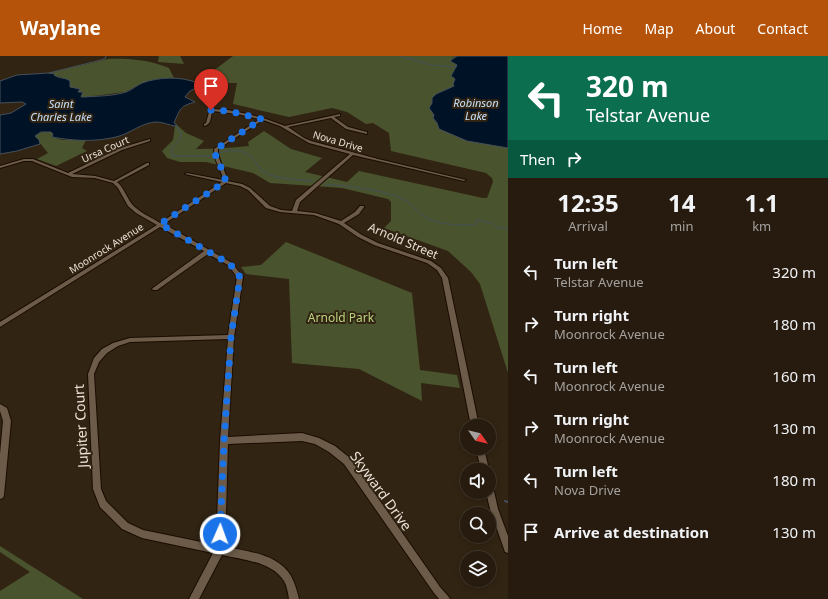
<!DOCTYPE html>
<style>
:root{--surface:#261b0e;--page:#32281c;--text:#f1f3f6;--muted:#a4a19e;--line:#42392e;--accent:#b45309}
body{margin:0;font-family:"Noto Sans",sans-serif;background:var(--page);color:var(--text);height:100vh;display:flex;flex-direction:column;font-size:15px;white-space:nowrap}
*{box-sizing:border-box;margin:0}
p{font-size:13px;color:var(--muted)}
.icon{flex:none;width:22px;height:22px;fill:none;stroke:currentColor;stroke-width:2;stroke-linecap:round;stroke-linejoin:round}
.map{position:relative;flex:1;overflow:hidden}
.sheet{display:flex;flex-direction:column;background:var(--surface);width:320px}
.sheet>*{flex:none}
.guide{background:#0b6e4f;color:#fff;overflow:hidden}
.needle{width:26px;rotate:124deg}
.tools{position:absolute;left:460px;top:363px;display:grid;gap:8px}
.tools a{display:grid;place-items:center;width:36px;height:36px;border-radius:50%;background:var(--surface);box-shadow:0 2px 6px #0003,0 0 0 1px var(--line);font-size:20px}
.pin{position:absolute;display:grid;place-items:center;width:34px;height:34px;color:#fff;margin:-41px -17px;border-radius:50% 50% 50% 0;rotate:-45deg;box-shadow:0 0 4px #0007}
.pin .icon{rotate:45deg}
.me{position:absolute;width:44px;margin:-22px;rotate:2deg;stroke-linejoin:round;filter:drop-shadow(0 0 3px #0008)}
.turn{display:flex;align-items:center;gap:14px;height:84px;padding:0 12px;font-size:18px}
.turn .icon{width:52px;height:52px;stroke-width:2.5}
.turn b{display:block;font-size:28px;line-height:34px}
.then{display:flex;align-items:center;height:38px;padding:0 12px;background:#0003;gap:8px;font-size:15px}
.eta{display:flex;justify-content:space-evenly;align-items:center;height:68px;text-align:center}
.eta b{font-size:24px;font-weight:700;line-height:28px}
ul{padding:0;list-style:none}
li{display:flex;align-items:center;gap:12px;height:52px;padding:0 12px}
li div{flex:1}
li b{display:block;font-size:15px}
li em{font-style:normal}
header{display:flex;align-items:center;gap:24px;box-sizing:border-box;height:56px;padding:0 20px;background:var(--accent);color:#fff}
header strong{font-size:19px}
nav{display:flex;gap:22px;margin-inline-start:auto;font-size:14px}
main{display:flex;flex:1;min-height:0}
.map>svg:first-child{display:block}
.green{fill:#49542e}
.water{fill:#001225;stroke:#46505a}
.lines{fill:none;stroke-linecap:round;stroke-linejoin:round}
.stream-far1{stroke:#46505a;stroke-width:1}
.stream{stroke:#46505a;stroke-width:2}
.street-casing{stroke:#1a0c01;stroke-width:2}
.street{fill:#6c5b49;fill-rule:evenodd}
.route{stroke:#1a73e8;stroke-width:7;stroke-dasharray:0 12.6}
.labels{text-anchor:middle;stroke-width:4;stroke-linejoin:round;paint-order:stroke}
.far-street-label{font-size:10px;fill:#ebe1d7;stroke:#322413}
.far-water-label{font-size:11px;font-style:italic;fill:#c4e1fb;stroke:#322413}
.street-label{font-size:12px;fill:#ebe1d7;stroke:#322413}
.park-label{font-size:12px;fill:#bad37b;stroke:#322413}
.near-street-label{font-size:14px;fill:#ebe1d7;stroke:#322413}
</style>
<header>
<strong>Waylane</strong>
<nav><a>Home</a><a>Map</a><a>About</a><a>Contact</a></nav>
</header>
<main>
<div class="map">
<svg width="508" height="543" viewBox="0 0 508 543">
<rect width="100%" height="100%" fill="#322413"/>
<g class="green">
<path d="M159 0H180L184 8 158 6Z"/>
<path d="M233 0H457L452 2 457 9 451 20 455 23 453 28 455 30 436 38 432 42V55L439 72 467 85 508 92V317L480 228 471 216 448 195 384 172 391 165V146L388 143 342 132 270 127 253 117 206 106H180L167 102 162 95 173 84 175 70 177 69 186 77 204 85 196 93C214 93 231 92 249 90L248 86 264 75 291 93 322 102 305 116 347 126 359 115 483 142H487L493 126 492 122 486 117 391 95 389 77 373 67 366 68 347 56 332 52 289 61 233 48 237 27H197Z"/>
<path d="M108 3C128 2 150 4 169 12L174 22 157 23 143 27 125 36 85 41H81L83 36H78L80 33 70 31V25C64 21 56 21 49 17Z"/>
<path d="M49 75 52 77V81L62 84H86L82 92 87 95 56 110 37 103 48 97C43 91 39 86 35 79L39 77Z"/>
<path d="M286 186 412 237 420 314 457 319 460 332 421 327 422 345 359 313 292 307 289 223 246 218 241 211 261 209Z"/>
<path d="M0 490 83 543H0V535L30 516 0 496Z"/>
</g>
<g class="water">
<path d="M457 0H508V92L467 85 439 73 437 67 433 62 434 59 429 52 432 47V42L436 38 454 30 453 28 455 23 451 20 457 9 450 5Z"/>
<path d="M48 17 55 18 54 19C59 23 65 21 70 25V31L80 33 78 36H83L81 41H85C98 40 114 40 126 36 132 34 137 29 142 27 158 21 182 20 197 27L198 31 190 35 185 41 195 46C180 50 180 53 174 67L177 69 175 70C169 69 162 66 157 66 142 66 130 78 116 81 95 86 73 85 52 81L53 78 51 76H41L35 80 39 84 40 88 17 95 0 98V59L11 57 26 48 22 46 0 47V25L17 19Z"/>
</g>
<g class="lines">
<g class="stream-far1">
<path d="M400 0 431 9 456 11"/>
<path d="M49 17 105 3 106 0"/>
<path d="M176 69 180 77 181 82 171 93 173 100H210"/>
<path d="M219 97C231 93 245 93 253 103 257 108 260 114 266 117 280 124 297 123 312 125"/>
<path d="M325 128C349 131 375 132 398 141 408 144 414 152 422 159 435 169 456 169 472 169L476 168 477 164 491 167 496 171 508 173"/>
</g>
<path class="stream" d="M505 445 508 446"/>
<defs>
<g id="street">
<path d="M216 33 217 34 213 53 228 54 247 58 266 63 285 70 340 58V60L334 61 348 71 367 76V78L346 73 331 62 288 71 304 82 311 85 378 103 466 124 464 125 353 99 300 146 297 155 315 157 341 165 355 156 360 150H364V151L359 158 344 167 362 179 378 187 431 205 441 212 448 222 479 370H471L442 222 437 214 427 207 374 189 358 181 339 168 314 159 280 156 266 152 248 134 240 130 226 127 164 168 232 207 243 221 234 281 228 381 302 377 319 382 335 390 350 402 440 531 448 540 450 543H439L434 537 344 408 329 396 315 388 302 385 228 388 225 491C247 495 278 498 291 520 295 527 297 535 299 543H289C288 537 287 530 284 525 271 505 243 504 222 499L199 543H189L213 497 142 482 122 473 100 451 93 433 88 318 94 302 102 293 113 287 130 282 228 279 237 221 228 209 208 198 157 234H153L152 233 153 232 204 195 160 171 0 271V266L157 169 136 157 128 150 118 132 113 127 95 122 72 121 32 105H24L0 112V110L24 103H33L68 117 120 92 150 83V85L122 94 72 118 95 120 114 125 147 107H149V109L117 126C124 132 126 140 131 147 138 156 151 161 160 167L222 126 185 118 187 117 223 124C222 113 213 105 214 93L260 63 237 58 212 55C211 61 211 69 204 70V68L206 67 215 34ZM263 64 280 70 309 87 350 98 296 144 292 155 281 154 270 150 250 132 242 128 227 125C226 113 217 105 218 93ZM228 283 220 385 216 489 143 474 128 467 106 445 101 433 94 318 99 306 107 297 118 290 130 286Z"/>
<path d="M0 348 7 352 11 365 4 439 3 442 0 443V398L3 365 0 355Z"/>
<path d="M476 392H484L489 414H481Z"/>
<path d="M489 427 492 428 493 431 498 453 508 480V497L505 496 504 493 490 453 486 436H489Z"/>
</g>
</defs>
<use href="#street" class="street-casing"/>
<use href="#street" class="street"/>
</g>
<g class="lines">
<path class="route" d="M211 54 228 55 262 63 216 93C213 107 226 111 225 126L160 168 230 208 240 221 231 281 224 385 220 478"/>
</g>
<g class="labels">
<g class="far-street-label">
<text transform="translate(338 85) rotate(16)" y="4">Nova Drive</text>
<text transform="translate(105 93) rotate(-24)" y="4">Ursa Court</text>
<text transform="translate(106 192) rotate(-32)" y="4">Moonrock Avenue</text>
</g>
<g class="far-water-label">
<text x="476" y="51">Robinson<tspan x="476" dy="13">Lake</tspan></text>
<text x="61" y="52">Saint<tspan x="61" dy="13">Charles Lake</tspan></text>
</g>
<g class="street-label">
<text transform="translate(403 185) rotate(23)" y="4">Arnold Street</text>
</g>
<g class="park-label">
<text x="341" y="266">Arnold Park</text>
</g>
<g class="near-street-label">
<text transform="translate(81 370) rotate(-93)" y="5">Jupiter Court</text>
<text transform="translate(381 435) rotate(54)" y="5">Skyward Drive</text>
</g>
</g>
</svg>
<div class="tools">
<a><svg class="needle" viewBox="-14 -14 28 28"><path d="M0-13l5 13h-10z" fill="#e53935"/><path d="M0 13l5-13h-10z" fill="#a4a19e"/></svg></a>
<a><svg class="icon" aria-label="sound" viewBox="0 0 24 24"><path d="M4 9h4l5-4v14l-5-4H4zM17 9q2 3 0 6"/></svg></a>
<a><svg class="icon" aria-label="search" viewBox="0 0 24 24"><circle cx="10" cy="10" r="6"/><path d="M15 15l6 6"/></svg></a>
<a><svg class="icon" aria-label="layers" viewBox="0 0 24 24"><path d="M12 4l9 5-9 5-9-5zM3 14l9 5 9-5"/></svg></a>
</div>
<div class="pin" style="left:211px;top:54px;background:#d93025"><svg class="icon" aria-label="arrive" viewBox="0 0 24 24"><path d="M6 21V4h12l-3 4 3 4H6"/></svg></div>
<svg class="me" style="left:220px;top:478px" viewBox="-20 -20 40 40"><circle r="17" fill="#1a73e8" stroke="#fff" stroke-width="3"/><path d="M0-11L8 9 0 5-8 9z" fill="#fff"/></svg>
</div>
<section class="sheet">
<div class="guide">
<div class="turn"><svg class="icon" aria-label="left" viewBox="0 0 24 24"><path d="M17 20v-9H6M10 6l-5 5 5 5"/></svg><div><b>320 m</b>Telstar Avenue</div></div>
<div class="then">Then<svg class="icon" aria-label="right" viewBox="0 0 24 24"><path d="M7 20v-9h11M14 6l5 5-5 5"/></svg></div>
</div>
<div class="eta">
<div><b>12:35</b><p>Arrival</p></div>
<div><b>14</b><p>min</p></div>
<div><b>1.1</b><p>km</p></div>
</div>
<ul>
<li><svg class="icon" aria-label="left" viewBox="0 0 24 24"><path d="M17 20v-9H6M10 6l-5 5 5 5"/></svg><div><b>Turn left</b><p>Telstar Avenue</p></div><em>320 m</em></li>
<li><svg class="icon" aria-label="right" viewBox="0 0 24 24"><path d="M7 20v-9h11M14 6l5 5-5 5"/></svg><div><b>Turn right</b><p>Moonrock Avenue</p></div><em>180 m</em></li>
<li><svg class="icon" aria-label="left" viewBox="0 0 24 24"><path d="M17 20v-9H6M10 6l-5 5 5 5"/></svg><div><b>Turn left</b><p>Moonrock Avenue</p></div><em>160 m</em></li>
<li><svg class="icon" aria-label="right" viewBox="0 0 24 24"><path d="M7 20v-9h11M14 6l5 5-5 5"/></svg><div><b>Turn right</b><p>Moonrock Avenue</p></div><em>130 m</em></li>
<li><svg class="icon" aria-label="left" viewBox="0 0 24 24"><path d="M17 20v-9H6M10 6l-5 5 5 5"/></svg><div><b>Turn left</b><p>Nova Drive</p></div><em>180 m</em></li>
<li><svg class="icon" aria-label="arrive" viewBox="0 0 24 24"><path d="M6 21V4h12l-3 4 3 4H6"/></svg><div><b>Arrive at destination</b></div><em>130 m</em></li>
</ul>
</section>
</main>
